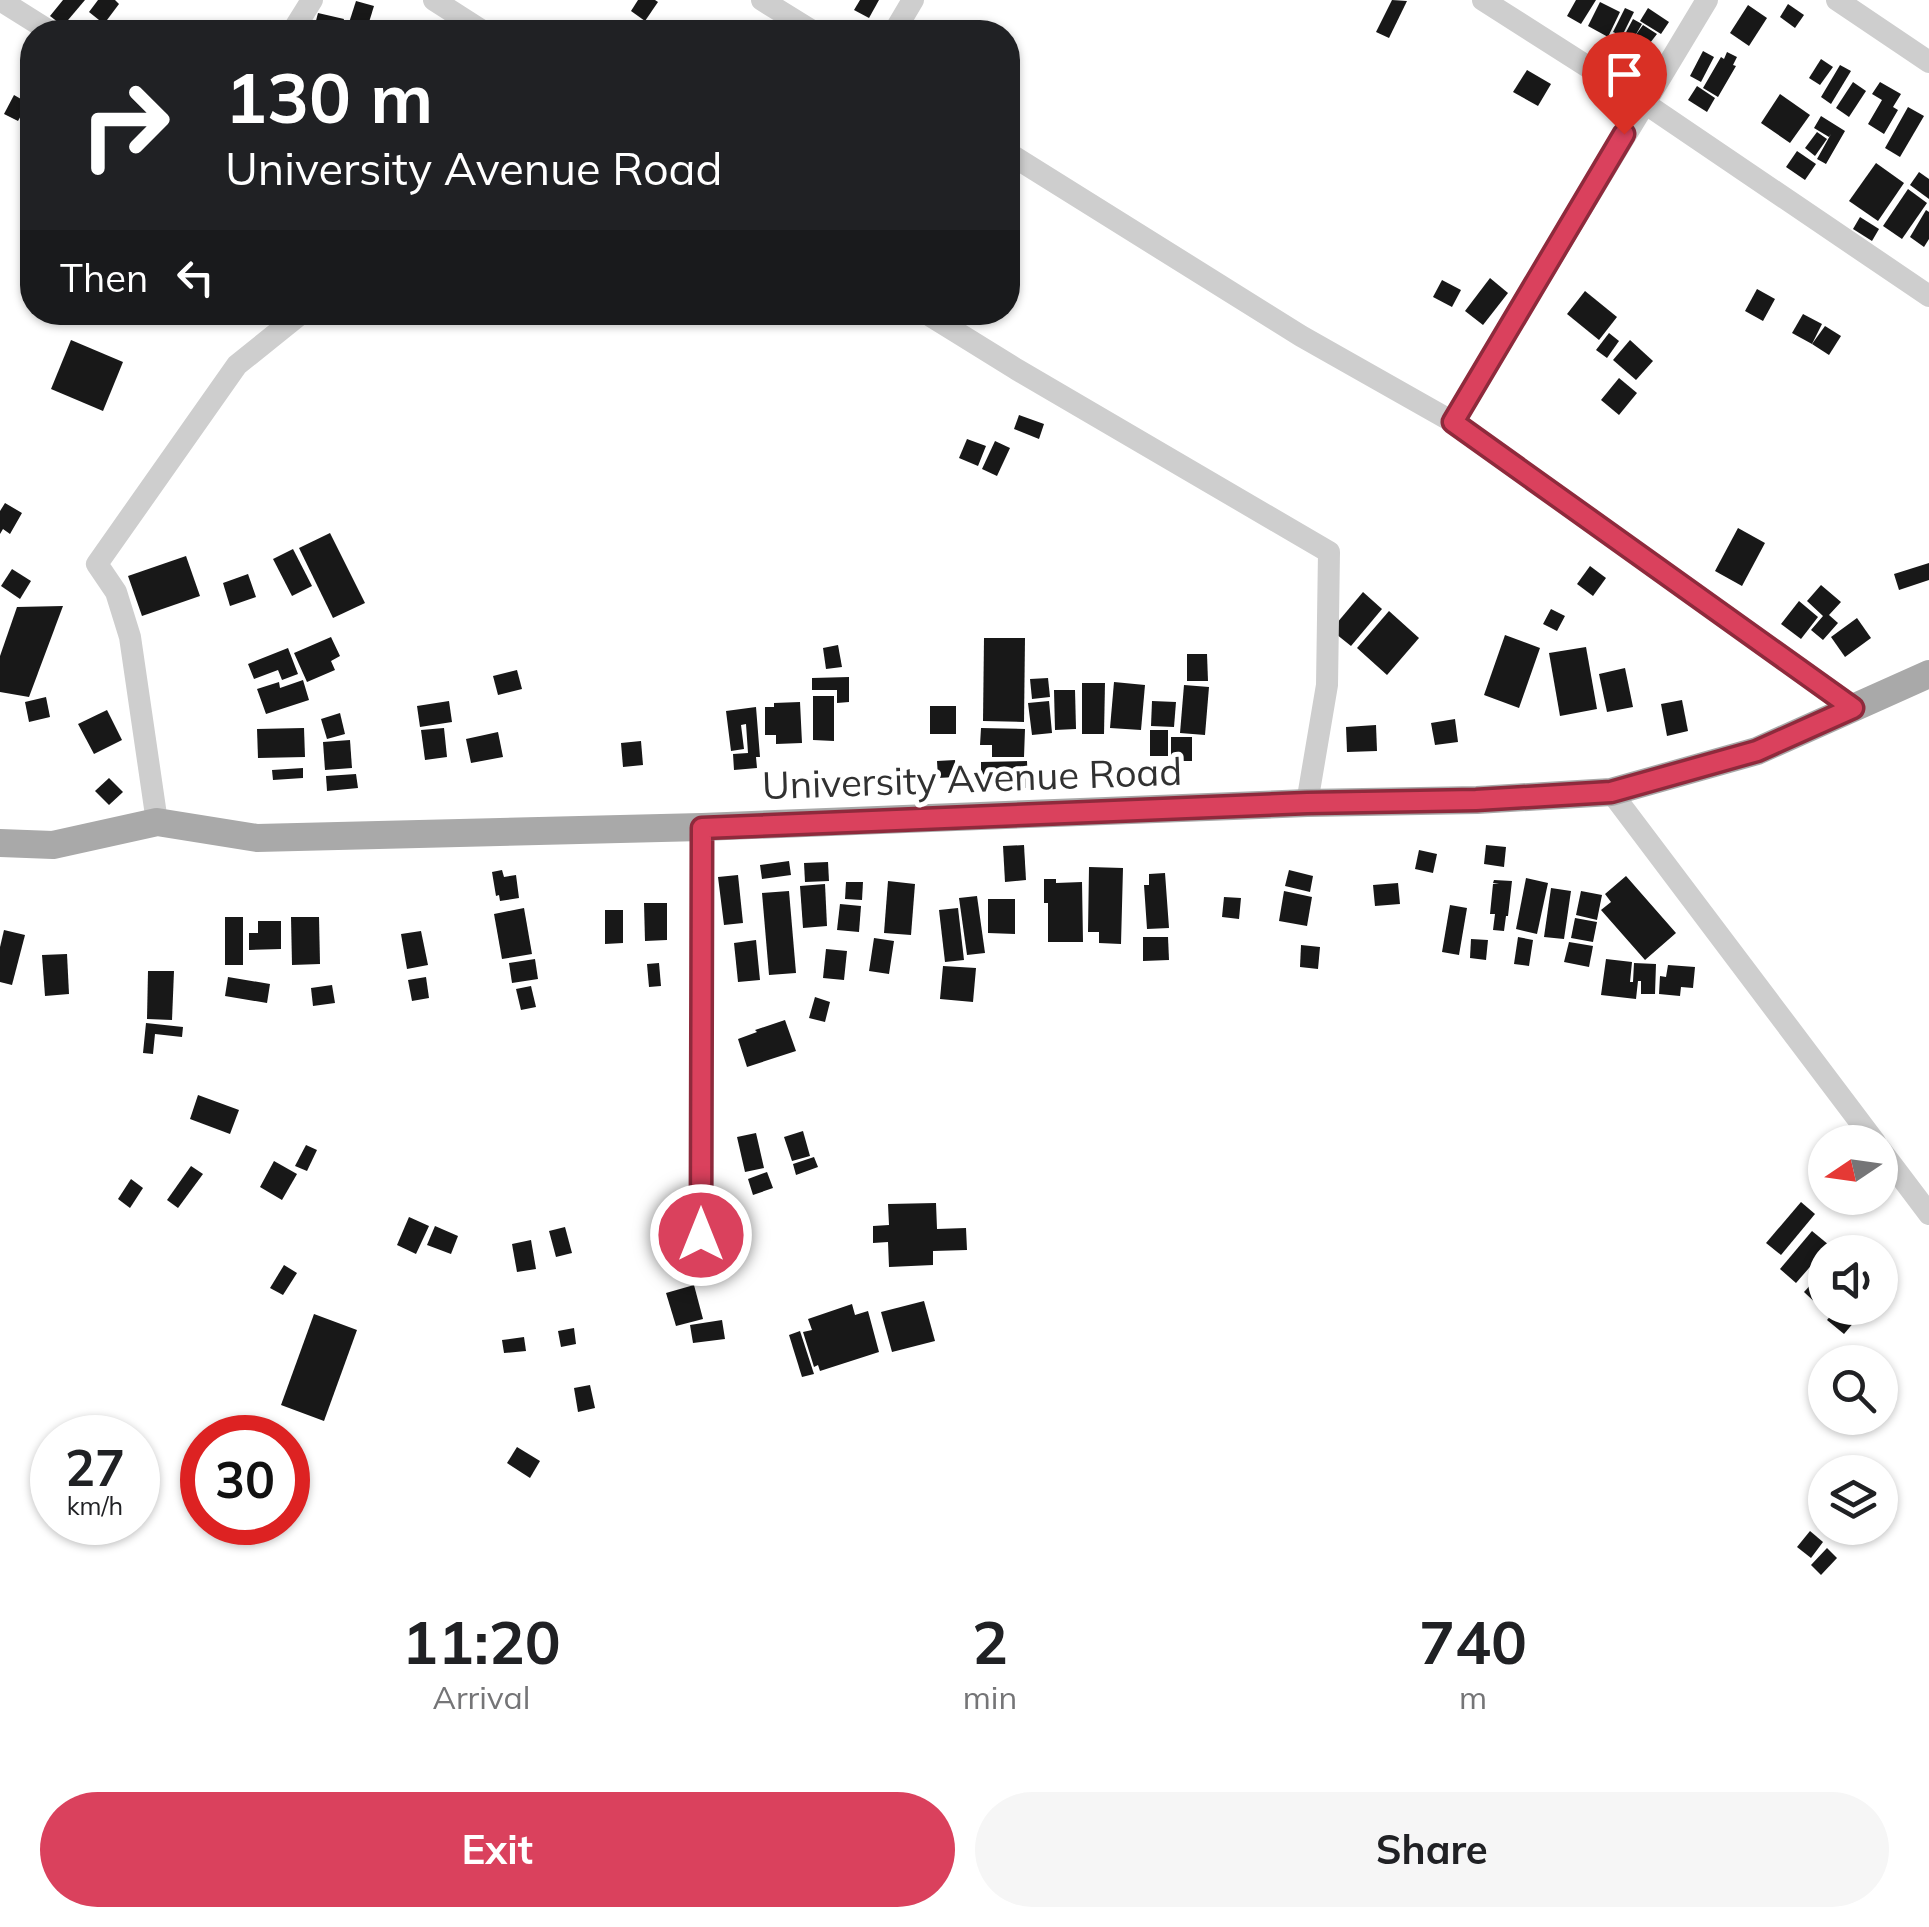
<!DOCTYPE html>
<style>
:root{--surface:#fff;--page:#f6f6f6;--text:#202124;--muted:#757577;--accent:#da415d}
body{margin:0;font-family:Mulish,sans-serif;background:var(--page);color:var(--text);height:100vh;display:flex;flex-direction:column;font-size:38px;white-space:nowrap}
*{box-sizing:border-box;margin:0}
p{font-size:32px;color:var(--muted)}
.icon{flex:none;width:55px;height:55px;fill:none;stroke:currentColor;stroke-width:2;stroke-linecap:round;stroke-linejoin:round}
.map{position:relative;height:1577px;overflow:hidden}
.details{display:flex;flex-direction:column;background:var(--surface);flex:1}
.details>*{flex:none}
.guide{position:absolute;left:20px;top:20px;width:1000px;height:305px;border-radius:40px;box-shadow:0 2px 8px #0004;background:#202124;color:#fff;overflow:hidden}
.needle{width:65px;rotate:257deg}
.buttons{position:absolute;left:1808px;top:1125px;display:grid;gap:20px}
.buttons a{display:grid;place-items:center;width:90px;height:90px;border-radius:50%;background:var(--surface);box-shadow:0 2px 8px #0004;font-size:50px}
.speed{position:absolute;left:30px;top:1415px;display:flex;gap:20px;font-size:50px;font-weight:700;text-align:center}
.speed>*{display:grid;place-content:center;width:130px;height:130px;border-radius:50%;background:var(--surface);box-shadow:0 2px 8px #0004;line-height:1}
.speed small{font-size:25px;font-weight:400}
.speed .limit{border:15px solid #d22;background:#fff;color:#111}
.pin{position:absolute;display:grid;place-items:center;width:85px;height:85px;color:#fff;margin:-102px -42px;border-radius:50% 50% 50% 0;rotate:-45deg;box-shadow:0 0 10px #0007}
.pin .icon{rotate:45deg}
.me{position:absolute;width:110px;margin:-55px;rotate:0deg;stroke-linejoin:round;filter:drop-shadow(0 0 8px #0008)}
.turn{display:flex;align-items:center;gap:35px;height:210px;padding:0 40px;font-size:45px}
.turn .icon{width:130px;height:130px;stroke-width:2.5}
.turn b{display:block;font-size:70px;line-height:85px}
.then{display:flex;align-items:center;height:95px;padding:0 40px;background:#0003;gap:20px;font-size:38px}
.eta{display:flex;justify-content:space-evenly;align-items:center;height:170px;text-align:center}
.eta b{font-size:60px;font-weight:700;line-height:70px}
.button{display:flex;gap:20px;margin-top:auto;padding:20px 40px}
.button a{flex:1;height:115px;border-radius:60px;background:var(--accent);color:#fff;font-size:40px;font-weight:700;line-height:115px;text-align:center}
.button a+a{background:var(--page);color:var(--text)}
.map>svg:first-child{display:block}
.building{fill:#181818}
.lines{fill:none;stroke-linecap:round;stroke-linejoin:round}
.minor{stroke:#cecece;stroke-width:22}
.major{stroke:#a9a9a9;stroke-width:28}
.route-casing{stroke:#8e2a3c;stroke-width:25}
.route{stroke:#da415d;stroke-width:18}
.labels{text-anchor:middle;stroke-width:10;stroke-linejoin:round;paint-order:stroke}
.street-label{font-size:38px;fill:#313131;stroke:#fff}
</style>
<div class="map">
<svg width="1929" height="1577" viewBox="0 0 1929 1577">
<rect width="100%" height="100%" fill="#fff"/>
<g class="building">
<path d="M63 0H85L63 26 50 16Z"/>
<path d="M98 0H115L119 4 104 24 89 12Z"/>
<path d="M638 0H655L658 2 645 21 631 11Z"/>
<path d="M860 0H879L869 18 854 10Z"/>
<path d="M1392 0 1407 1 1389 38 1376 32Z"/>
<path d="M1576 0H1596L1581 24 1567 16Z"/>
<path d="M356 1 374 6 366 32H346Z"/>
<path d="M1600 2 1620 12 1608 37 1588 26Z"/>
<path d="M1788 4 1804 15 1795 28 1780 17Z"/>
<path d="M1748 5 1767 18 1749 46 1730 33Z"/>
<path d="M1625 8 1634 12 1622 36 1613 32Z"/>
<path d="M1648 8 1669 22 1661 34 1640 21Z"/>
<path d="M318 13 344 19 341 32H313Z"/>
<path d="M1633 19 1642 24 1635 36 1643 25 1657 34 1650 43 1655 46 1646 59 1631 49 1637 41 1624 36Z"/>
<path d="M1703 51 1714 57 1701 82 1690 76Z"/>
<path d="M1727 52 1737 57 1733 65 1736 66 1718 97 1703 88 1721 57 1724 59Z"/>
<path d="M1821 59 1833 67 1820 85 1809 78Z"/>
<path d="M1840 65 1851 71 1831 104 1821 97Z"/>
<path d="M1527 70 1551 84 1538 106 1513 92Z"/>
<path d="M1853 82 1866 91 1849 117 1836 108Z"/>
<path d="M1880 82 1901 94 1893 107 1898 110 1884 134 1868 124 1882 100 1872 94Z"/>
<path d="M1697 86 1715 98 1707 112 1688 100Z"/>
<path d="M1780 94 1810 115 1790 143 1761 123Z"/>
<path d="M14 95 28 103 18 121 4 114Z"/>
<path d="M1908 107 1924 116 1900 157 1885 148Z"/>
<path d="M1821 116 1845 131 1826 164 1817 159 1831 134 1829 137 1814 128Z"/>
<path d="M1817 132 1827 139 1815 156 1805 148Z"/>
<path d="M1797 151 1816 164 1805 180 1786 167Z"/>
<path d="M1876 163 1904 183 1878 221 1849 201Z"/>
<path d="M1919 172 1929 179V199L1910 185Z"/>
<path d="M1908 189 1927 203 1902 239 1883 226Z"/>
<path d="M1926 210 1929 212V239L1924 247 1910 237Z"/>
<path d="M1860 217 1879 229 1872 241 1853 229Z"/>
<path d="M1490 278 1508 293 1483 325 1465 311Z"/>
<path d="M1442 280 1461 290 1452 307 1433 297Z"/>
<path d="M1757 289 1775 299 1763 321 1745 311Z"/>
<path d="M1585 291 1617 317 1599 340 1567 314Z"/>
<path d="M1803 314 1822 324 1812 344 1792 333Z"/>
<path d="M1825 326 1841 336 1829 355 1812 344Z"/>
<path d="M1609 333 1619 341 1607 358 1596 350Z"/>
<path d="M71 340 123 362 103 411 51 389Z"/>
<path d="M1630 340 1653 361 1636 380 1613 360Z"/>
<path d="M1619 378 1637 393 1619 415 1601 400Z"/>
<path d="M1019 415 1044 424 1039 439 1014 429Z"/>
<path d="M967 439 986 446 978 466 959 458Z"/>
<path d="M995 441 1010 448 997 476 982 469Z"/>
<path d="M5 503 22 513 10 534 3 529 0 534V511Z"/>
<path d="M1738 528 1765 543 1742 586 1715 571Z"/>
<path d="M330 533 365 603 333 618 299 548Z"/>
<path d="M293 549 312 586 292 596 273 559Z"/>
<path d="M186 556 200 596 142 616 128 576Z"/>
<path d="M1929 563V580L1899 590 1894 574Z"/>
<path d="M1590 566 1606 578 1593 596 1577 584Z"/>
<path d="M12 569 31 581 20 599 1 586Z"/>
<path d="M248 574 256 597 230 606 223 583Z"/>
<path d="M1821 585 1841 602 1829 615 1838 623 1823 640 1811 630 1823 616 1807 601Z"/>
<path d="M1363 592 1382 609 1351 646 1331 630Z"/>
<path d="M1799 601 1818 617 1801 639 1781 624Z"/>
<path d="M63 606 29 697 0 692V656L17 607Z"/>
<path d="M1551 609 1565 616 1557 631 1543 624Z"/>
<path d="M1389 611 1419 638 1387 675 1357 648Z"/>
<path d="M1857 618 1871 638 1845 657 1831 637Z"/>
<path d="M1505 635 1540 648 1519 708 1484 695Z"/>
<path d="M331 637 340 656 331 661 335 670 307 682 294 653Z"/>
<path d="M984 638H1025L1024 722 983 721Z"/>
<path d="M838 645 842 667 826 669 823 648Z"/>
<path d="M1586 647 1597 709 1560 716 1549 653Z"/>
<path d="M288 648 298 674 282 680 278 670 254 679 248 664Z"/>
<path d="M1187 654H1207L1208 681H1187Z"/>
<path d="M1625 668 1633 707 1607 712 1599 674Z"/>
<path d="M517 670 522 689 498 695 493 676Z"/>
<path d="M849 677V702L837 703V690H812V678Z"/>
<path d="M1048 678 1050 697 1032 699 1030 679Z"/>
<path d="M303 680 309 700 266 714 257 689 279 682 280 688Z"/>
<path d="M1114 682 1145 685 1141 730 1110 728Z"/>
<path d="M1082 683H1105L1104 734H1082Z"/>
<path d="M1184 685 1209 687 1205 735 1180 733Z"/>
<path d="M1054 690H1075L1076 729 1055 730Z"/>
<path d="M813 696H834V741L813 740Z"/>
<path d="M46 697 50 717 29 722 25 702Z"/>
<path d="M1682 700 1688 731 1667 736 1661 704Z"/>
<path d="M449 701 452 722 420 727 417 706Z"/>
<path d="M1049 701 1052 733 1032 735 1028 703Z"/>
<path d="M1152 701 1176 702 1174 727 1151 726Z"/>
<path d="M800 702 802 743 776 744V735H765V707H774V703Z"/>
<rect x="930" y="706" width="26" height="28"/>
<path d="M756 707 760 757H756L757 768 734 770 733 754 748 753 746 724 741 725 744 749 731 751 726 711Z"/>
<path d="M107 710 122 740 94 754 78 724Z"/>
<path d="M340 713 345 734 327 739 321 719Z"/>
<path d="M1455 719 1458 742 1435 745 1431 723Z"/>
<path d="M1376 725 1377 751 1347 752 1346 727Z"/>
<path d="M304 728 305 757 258 758 257 729Z"/>
<path d="M444 728 447 757 425 760 421 730Z"/>
<path d="M981 728 1025 729 1024 757H992V745H980Z"/>
<rect x="1150" y="730" width="18" height="26"/>
<path d="M498 732 503 757 471 763 466 739Z"/>
<rect x="1171" y="737" width="21" height="24"/>
<path d="M350 740 352 768 325 770 323 742Z"/>
<path d="M641 741 643 765 623 767 621 743Z"/>
<path d="M955 760 956 777 938 778 937 761Z"/>
<path d="M1027 761 1028 788H981V762Z"/>
<path d="M303 768V778L273 780 272 770Z"/>
<path d="M356 774 358 788 327 791 326 776Z"/>
<path d="M109 778 123 792 109 805 95 791Z"/>
<path d="M1024 845 1026 880 1005 882 1003 846Z"/>
<path d="M1486 845 1506 847 1504 867 1484 864Z"/>
<path d="M1419 850 1437 854 1433 873 1415 869Z"/>
<path d="M789 861 791 875 762 879 760 865Z"/>
<path d="M828 862 829 881 805 882 804 863Z"/>
<path d="M1089 867 1123 868 1121 944 1099 943V932H1088Z"/>
<path d="M502 870 504 877 516 875 519 898 500 901 499 895 496 896 492 872Z"/>
<path d="M1289 870 1313 876 1310 892 1285 886Z"/>
<path d="M1165 873 1169 928 1147 929 1144 885H1149V874Z"/>
<path d="M738 875 743 923 724 925 718 877Z"/>
<path d="M1626 876 1676 933 1645 960 1601 910 1611 902 1605 894Z"/>
<path d="M1526 878 1548 883 1537 934 1516 929Z"/>
<path d="M1044 879H1056V883L1082 882 1083 942H1048V903H1044Z"/>
<path d="M1494 880 1512 881 1508 916H1506L1504 931 1493 930 1495 914H1490L1493 884H1499L1493 883Z"/>
<path d="M888 881 915 884 911 935 884 933Z"/>
<path d="M846 882H863L862 900 845 899Z"/>
<path d="M1398 883 1400 904 1375 906 1373 885Z"/>
<path d="M825 884 827 926 803 928 800 886Z"/>
<path d="M1551 888 1571 891 1564 939 1544 937Z"/>
<path d="M789 891 796 973 769 975 762 893Z"/>
<path d="M1284 891 1312 897 1307 926 1279 921Z"/>
<path d="M1581 891 1602 895 1597 920 1576 915Z"/>
<path d="M977 896 985 953 967 955 959 898Z"/>
<path d="M1224 897 1241 898 1239 919 1222 917Z"/>
<path d="M988 899H1015V934L988 933Z"/>
<path d="M644 903H667V940L645 941Z"/>
<path d="M840 904 861 906 859 932 837 930Z"/>
<path d="M1450 905 1467 908 1459 955 1442 952Z"/>
<path d="M524 908 532 954 502 959 494 914Z"/>
<path d="M958 908 964 960 945 962 939 910Z"/>
<path d="M605 910H623V943L605 944Z"/>
<rect x="225" y="917" width="18" height="48"/>
<path d="M291 917H319L320 964 292 965Z"/>
<path d="M1575 918 1597 922 1593 942 1571 938Z"/>
<path d="M258 921H281V949L249 950V933H258Z"/>
<path d="M4 930 25 935 12 985 0 982V947Z"/>
<path d="M421 931 428 965 407 969 401 934Z"/>
<path d="M1143 937H1168L1169 960 1143 961Z"/>
<path d="M1518 937 1533 940 1529 966 1514 964Z"/>
<path d="M874 938 894 941 889 974 869 971Z"/>
<path d="M1471 939 1488 940 1486 960 1470 958Z"/>
<path d="M756 940 760 980 738 982 734 943Z"/>
<path d="M1569 942 1593 946 1589 967 1564 962Z"/>
<path d="M1301 945 1320 947 1318 969 1300 967Z"/>
<path d="M826 949 847 951 844 980 823 978Z"/>
<path d="M67 954 69 994 45 996 42 955Z"/>
<path d="M535 959 538 979 512 983 509 963Z"/>
<path d="M1606 959 1632 962 1630 982H1633L1634 963 1656 964 1655 994H1641V981H1638L1636 999 1601 995Z"/>
<path d="M659 963 661 986 649 987 647 964Z"/>
<path d="M1668 965 1695 967 1693 988 1681 987 1680 996 1659 994 1660 976 1666 977Z"/>
<path d="M943 966 976 968 973 1002 940 999Z"/>
<path d="M148 971H174L172 1020 147 1019Z"/>
<path d="M228 977 270 984 267 1003 225 996Z"/>
<path d="M426 977 429 998 412 1001 408 980Z"/>
<path d="M332 985 335 1003 313 1006 311 988Z"/>
<path d="M531 986 536 1007 521 1010 516 989Z"/>
<path d="M815 997 830 1002 825 1022 809 1018Z"/>
<path d="M785 1020 796 1051 747 1067 738 1039 757 1032 755 1030Z"/>
<path d="M146 1023 183 1027 182 1037 155 1034 153 1054 143 1053Z"/>
<path d="M198 1095 239 1110 230 1134 190 1119Z"/>
<path d="M803 1131 810 1156 792 1161 784 1137Z"/>
<path d="M756 1133 764 1168 745 1172 737 1137Z"/>
<path d="M306 1145 317 1150 307 1171 295 1166Z"/>
<path d="M814 1157 818 1167 796 1175 793 1164Z"/>
<path d="M274 1161 297 1174 282 1200 260 1187Z"/>
<path d="M191 1166 203 1174 178 1208 167 1200Z"/>
<path d="M767 1172 773 1188 753 1195 748 1179Z"/>
<path d="M131 1179 143 1188 130 1208 118 1199Z"/>
<path d="M1801 1202 1815 1214 1781 1255 1766 1243Z"/>
<path d="M936 1203 937 1229 966 1228 967 1250 933 1251V1265L889 1267 888 1242 873 1243V1226L889 1225 888 1204Z"/>
<path d="M409 1217 429 1226 416 1254 397 1245Z"/>
<path d="M435 1226 458 1236 451 1254 427 1245Z"/>
<path d="M565 1227 572 1253 556 1257 549 1231Z"/>
<path d="M1812 1231 1829 1245 1796 1283 1780 1269Z"/>
<path d="M531 1240 536 1269 517 1272 512 1244Z"/>
<path d="M284 1265 297 1273 283 1295 270 1288Z"/>
<path d="M1825 1269V1304L1821 1308 1804 1292Z"/>
<path d="M694 1285 703 1319 676 1326 666 1293Z"/>
<path d="M924 1301 935 1341 892 1352 881 1312Z"/>
<path d="M852 1304 855 1315 868 1311 879 1352 820 1371 818 1365 814 1367 803 1332 812 1330 808 1319Z"/>
<path d="M1837 1308H1866L1844 1334 1827 1320Z"/>
<path d="M314 1314 357 1330 324 1421 281 1405Z"/>
<path d="M722 1320 725 1339 693 1343 690 1325Z"/>
<path d="M574 1328 576 1344 561 1347 558 1331Z"/>
<path d="M800 1331 814 1374 802 1377 789 1335Z"/>
<path d="M524 1337 526 1351 504 1353 502 1340Z"/>
<path d="M590 1385 595 1408 578 1412 574 1388Z"/>
<path d="M517 1447 540 1461 530 1478 507 1463Z"/>
<path d="M1810 1531 1823 1542 1811 1558 1797 1547Z"/>
<path d="M1827 1548 1837 1558 1821 1575 1811 1565Z"/>
</g>
<g class="lines">
<g class="minor">
<path d="M0 0 51 32"/>
<path d="M434 0 484 32"/>
<path d="M762 0 814 32"/>
<path d="M1483 0 1643 102 1929 296"/>
<path d="M1837 0 1929 62"/>
<path d="M292 32 312 0"/>
<path d="M894 32 913 0"/>
<path d="M1008 153 1301 336 1453 422 1853 709"/>
<path d="M924 312 1016 369 1329 552 1327 685 1307 803"/>
<path d="M1453 422 1707 0"/>
<path d="M1611 792 1875 1142"/>
<path d="M157 822 130 637 116 592 97 564 237 365 303 312"/>
<path d="M1880 1149 1929 1214"/>
<path d="M701 1235 702 827"/>
</g>
<path class="major" d="M0 843 53 845 157 822 257 838 702 827 1307 803 1477 800 1611 792 1757 751 1929 674"/>
</g>
<g class="lines">
<defs>
<path id="route" d="M701 1235 702 828 1307 803 1476 800 1611 792 1757 751 1853 708 1453 422 1624 134"/>
</defs>
<use href="#route" class="route-casing"/>
<use href="#route" class="route"/>
</g>
<g class="labels">
<g class="street-label">
<text transform="translate(972 779) rotate(-2)" y="13">University Avenue Road</text>
</g>
</g>
</svg>
<div class="buttons">
<a><svg class="needle" viewBox="-14 -14 28 28"><path d="M0-13l5 13h-10z" fill="#e53935"/><path d="M0 13l5-13h-10z" fill="#757577"/></svg></a>
<a><svg class="icon" aria-label="sound" viewBox="0 0 24 24"><path d="M4 9h4l5-4v14l-5-4H4zM17 9q2 3 0 6"/></svg></a>
<a><svg class="icon" aria-label="search" viewBox="0 0 24 24"><circle cx="10" cy="10" r="6"/><path d="M15 15l6 6"/></svg></a>
<a><svg class="icon" aria-label="layers" viewBox="0 0 24 24"><path d="M12 4l9 5-9 5-9-5zM3 14l9 5 9-5"/></svg></a>
</div>
<div class="speed"><div>27<small>km/h</small></div><div class="limit">30</div></div>
<div class="pin" style="left:1624px;top:134px;background:#d93025"><svg class="icon" aria-label="arrive" viewBox="0 0 24 24"><path d="M6 21V4h12l-3 4 3 4H6"/></svg></div>
<svg class="me" style="left:701px;top:1235px" viewBox="-20 -20 40 40"><circle r="17" fill="#da415d" stroke="#fff" stroke-width="3"/><path d="M0-11L8 9 0 5-8 9z" fill="#fff"/></svg>
<div class="guide">
<div class="turn"><svg class="icon" aria-label="right" viewBox="0 0 24 24"><path d="M7 20v-9h11M14 6l5 5-5 5"/></svg><div><b>130 m</b>University Avenue Road</div></div>
<div class="then">Then<svg class="icon" aria-label="left" viewBox="0 0 24 24"><path d="M17 20v-9H6M10 6l-5 5 5 5"/></svg></div>
</div>
</div>
<section class="details">
<div class="eta">
<div><b>11:20</b><p>Arrival</p></div>
<div><b>2</b><p>min</p></div>
<div><b>740</b><p>m</p></div>
</div>
<div class="button"><a>Exit</a><a>Share</a></div>
</section>
